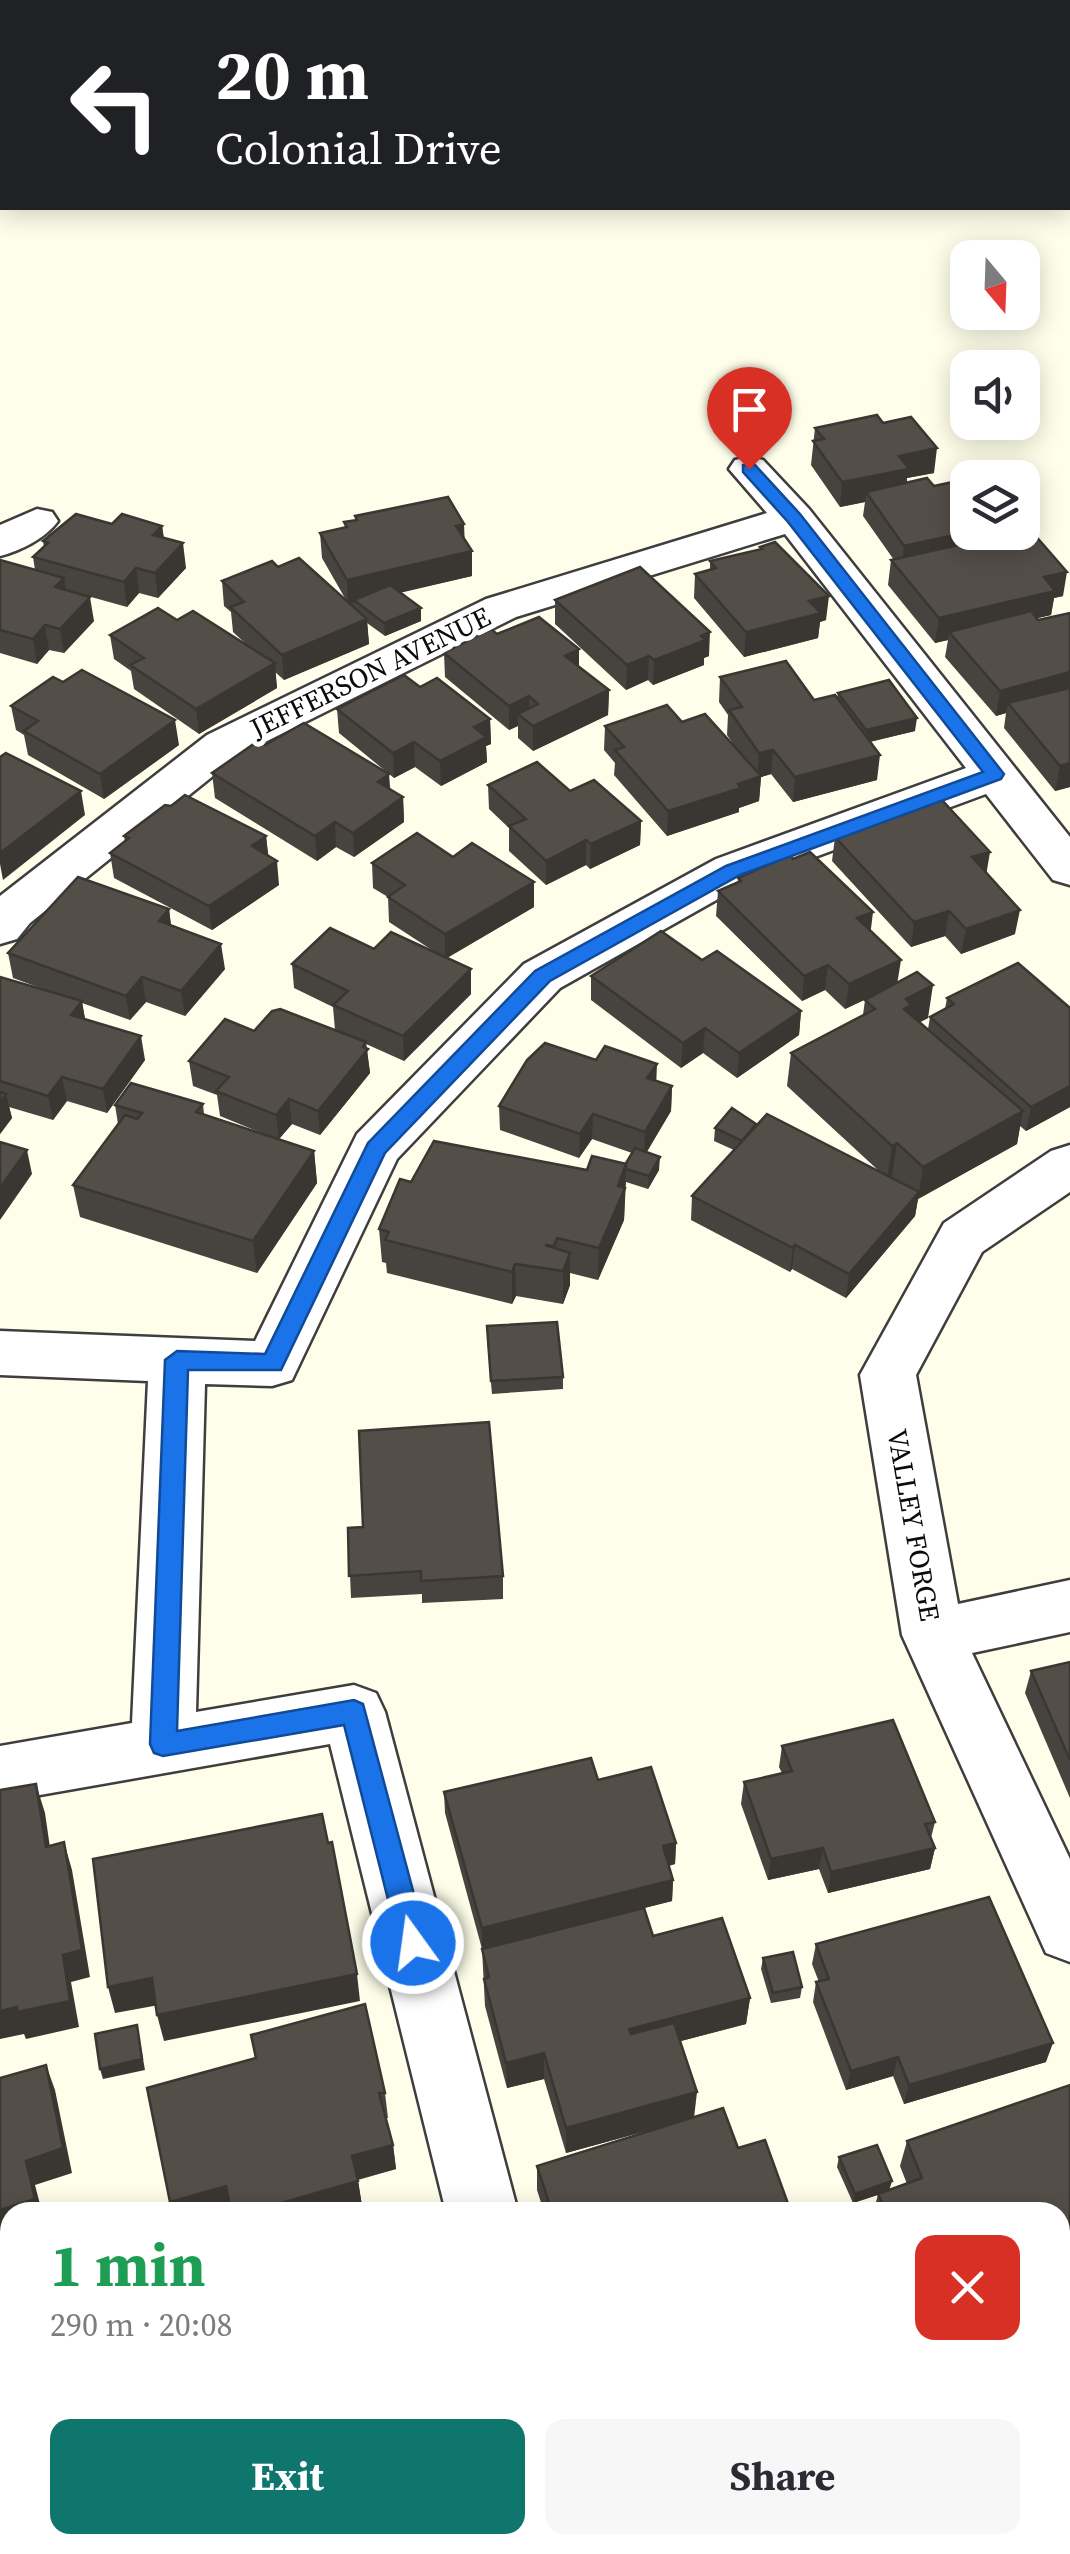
<!DOCTYPE html>
<meta charset="utf-8">
<style>
:root{--surface:#fff;--page:#f7f7f7;--text:#2b2b33;--muted:#7c7c81;--accent:#0f766e}
body{margin:0;font-family:"Source Serif 4",serif;background:var(--page);color:var(--text);height:100vh;display:flex;flex-direction:column;font-size:38px;white-space:nowrap}
*{box-sizing:border-box;margin:0}
p{font-size:32px;color:var(--muted)}
.icon{flex:none;width:55px;height:55px;fill:none;stroke:currentColor;stroke-width:2;stroke-linecap:round;stroke-linejoin:round}
.map{position:relative;flex:1;overflow:hidden}
.panel{position:absolute;left:0px;top:2202px;width:1070px;height:352px;display:flex;flex-direction:column;background:var(--surface);border-radius:30px 30px 0 0;box-shadow:0 5px 25px #0003}
.panel>*{flex:none}
.guide{position:absolute;left:0px;top:0px;width:1070px;height:210px;box-shadow:0 5px 25px #0003;background:#202124;color:#fff;overflow:hidden}
.needle{width:65px;rotate:161deg}
.fabs{position:absolute;left:950px;top:240px;display:grid;gap:20px}
.fabs a{display:grid;place-items:center;width:90px;height:90px;border-radius:20px;background:var(--surface);box-shadow:0 5px 25px #0003;font-size:50px}
.pin{position:absolute;display:grid;place-items:center;width:85px;height:85px;color:#fff;margin:-102px -42px;border-radius:50% 50% 50% 0;rotate:-45deg;box-shadow:0 0 10px #0007}
.pin .icon{rotate:45deg}
.me{position:absolute;width:110px;margin:-55px;rotate:346deg;stroke-linejoin:round;filter:drop-shadow(0 0 8px #0008)}
.turn{display:flex;align-items:center;gap:35px;height:210px;padding:0 50px;font-size:45px}
.turn .icon{width:130px;height:130px;stroke-width:2.5}
.turn b{display:block;font-size:70px;line-height:85px}
.round{display:grid;place-items:center;flex:none;width:105px;height:105px;border-radius:20px;background:var(--page)}
.overview{display:flex;align-items:center;justify-content:space-between;height:170px;padding:0 50px}
h1{font-size:60px;font-weight:700;line-height:75px;color:#1e9e55}
.primary-button{display:flex;gap:20px;margin-top:auto;padding:20px 50px}
.primary-button a{flex:1;height:115px;border-radius:20px;background:var(--accent);color:#fff;font-size:40px;font-weight:700;line-height:115px;text-align:center}
.primary-button a+a{background:var(--page);color:var(--text)}
.map>svg:first-child{display:block}
.lines{fill:none;stroke-linecap:round;stroke-linejoin:round}
.minor-casing{stroke:#3e3e3e;stroke-width:5}
.minor{fill:#fff;fill-rule:evenodd}
.wall{fill:#47433e}
.shaded-wall{fill:#3a3732}
.building{fill:#534e48;stroke:#3a3732;stroke-width:2.5}
.route{fill:#1a73e8;stroke:#114b97;stroke-width:2.5}
.labels{text-anchor:middle;stroke-width:10;stroke-linejoin:round;paint-order:stroke}
.street-label{font-size:28px;fill:#0b0b0b;stroke:#fff}
</style>
<div class="map">
<svg width="1070" height="2554" viewBox="0 0 1070 2554">
<rect width="100%" height="100%" fill="#fefeea"/>
<g class="lines">
<defs>
<g id="minor">
<path d="M749 457 763 460 809 509 1070 837V885L1053 880 986 794 750 881 560 988 397 1159 292 1380 272 1386 205 1384 196 1712 354 1685 376 1693 385 1712 518 2212H446L330 1744 0 1802V1746L132 1723 148 1381 0 1375V1331L255 1341 357 1134 524 964 716 859 966 768 785 534 516 617 239 755 30 923 17 939 0 944V896L207 735 486 599 767 513 729 469 735 460Z"/>
<path d="M37 509 52 512 58 521C46 538 20 551 0 556V525Z"/>
<path d="M1070 1145V1192L982 1252 916 1375 958 1604 1070 1580V1632L972 1653 1070 1859V1962L1046 1953 902 1635 860 1375 944 1223 1051 1151Z"/>
<path d="M1070 2340V2414L1060 2418V2344Z"/>
<path d="M570 2545H667L663 2554H566Z"/>
</g>
</defs>
<use href="#minor" class="minor-casing"/>
<use href="#minor" class="minor"/>
</g>
<g class="wall">
<path d="M883 423 934 473 907 478V483L968 532H991L971 538 1063 596 1054 598 1051 615 1037 618 1038 620 1070 613V787L1055 791 1004 728 1006 713 996 716 945 657 948 640 935 643 888 585 891 560H894L863 516 865 502 840 507 811 465 815 428Z"/>
<path d="M355 516 465 540 472 576 401 592 421 608V621L385 636 367 623 369 644 284 680 275 672 277 688 199 734 134 689 131 671 114 659 110 635 177 620 248 646 233 632 231 612 224 606 222 581 278 567 346 600 322 558 320 533 345 528 344 522 355 520Z"/>
<path d="M112 524 162 526 164 538 186 568 158 598 139 593 127 607 66 590 94 621 64 653 49 650 37 664 0 653V560L35 570 33 557 44 547 43 541Z"/>
<path d="M760 547 826 620 820 622 818 638 744 657 694 598 695 574 710 570V561L760 550Z"/>
<path d="M555 600 709 656 704 658V665L653 685 648 680 626 690 555 624Z"/>
<path d="M497 634 579 649V667L609 690 608 715 533 751 518 738V726L509 730 445 677 444 653Z"/>
<path d="M720 677 814 700 837 698 838 693 915 731 870 742 877 780 793 802 771 774 761 777 759 801 739 808V812L667 836 614 775 615 763 604 750 605 726 682 722 737 750 727 735 728 715 719 702Z"/>
<path d="M420 687 490 719 491 744 486 746 487 762 441 786 415 767 394 778 339 733 337 709Z"/>
<path d="M11 706 179 745 104 799 28 755 24 735 16 730Z"/>
<path d="M265 745 390 789 403 797 404 822 354 857 336 847 317 861 215 798 212 773Z"/>
<path d="M488 785 570 791 641 821 640 845 590 869 586 865 546 885 509 851V828L489 809Z"/>
<path d="M870 821 986 873 1015 934 961 954 945 936 911 947 832 861 835 837 870 824Z"/>
<path d="M124 836H266L268 856 279 885 212 930 114 878 110 853 125 842Z"/>
<path d="M372 863 534 907 447 958 471 994 404 1061 366 1044 370 1073 320 1135 292 1124 279 1139 314 1151 317 1183 257 1273 80 1217 73 1185 118 1124 115 1105 203 1104 204 1114 274 1138 220 1116 217 1095 193 1086 189 1061 254 1031 335 1030 333 1007 294 988 292 964 374 949 438 954 389 922 388 897 373 888Z"/>
<path d="M738 878 870 931 897 982 928 1018 920 1022 928 1029 930 1017 945 1009 947 998 1070 1008V1107L1026 1131 1020 1126 1017 1144 918 1199 915 1216 846 1298 792 1269 790 1272 691 1220 692 1196 734 1150 714 1141 715 1128 756 1124V1127L879 1171 787 1086 791 1053 863 1015 865 1000 871 996 845 1009 825 990 802 1001 716 916 718 891 738 882Z"/>
<path d="M169 909 171 926 225 969 185 1016 146 1002 130 1020 82 1003 85 1019 145 1060 107 1113 67 1101 53 1120 9 1107 12 1118 0 1134V977L54 993 13 978 8 953Z"/>
<path d="M702 960 801 1011 799 1035 737 1078 703 1053 681 1068 591 1000V976Z"/>
<path d="M656 1081 672 1086 671 1111 646 1152 659 1170 648 1189 626 1182 624 1220 598 1280 570 1273V1285L563 1304 516 1296 512 1304 387 1273 386 1263 382 1262 379 1229 411 1182 587 1170 626 1163 632 1153 592 1139 579 1158 500 1130 499 1106Z"/>
<path d="M487 1339 563 1377V1389L492 1394Z"/>
<path d="M348 1528 503 1576V1599L422 1603V1594L351 1598Z"/>
<path d="M1070 1662V1798L1025 1693 1031 1671Z"/>
<path d="M782 1746 935 1822 931 1838 935 1848 930 1869 828 1893 819 1869 768 1880 741 1804 744 1782 782 1773 779 1767Z"/>
<path d="M598 1780 676 1843 675 1864 669 1866 673 1880 672 1901 644 1908 653 1936 750 1998 746 2024 681 2041 694 2117 738 2148 791 2212H544L537 2190V2166L686 2120 566 2153 544 2079 507 2088 485 2006 482 1949 445 1813 444 1792Z"/>
<path d="M816 1944 1046 2062 904 2104 893 2076 846 2090 813 2002 816 1982H819L812 1964Z"/>
<path d="M763 1958 802 1987 800 1998 771 2003 761 1969Z"/>
<path d="M251 2035 385 2093 388 2118H386L393 2145 396 2169 358 2180 362 2206 255 2058Z"/>
<path d="M1070 2085V2298L1060 2301V2212H873L878 2195 853 2203 837 2167 839 2157 889 2190 907 2184 900 2166 907 2141Z"/>
<path d="M1070 2462V2527L1060 2505V2470L1062 2465Z"/>
<path d="M870 2545H1060L1070 2554H867Z"/>
</g>
<g class="shaded-wall">
<path d="M937 448 934 473 907 478 906 493 866 492 865 502 840 507 842 482 899 456Z"/>
<path d="M968 514V532H991L971 537 969 555 955 542 953 558 901 570 904 546 961 516Z"/>
<path d="M464 524 465 548 456 526Z"/>
<path d="M162 526 165 550 153 535Z"/>
<path d="M183 543 186 568 158 598 155 573Z"/>
<path d="M472 551V576L357 603 354 600V603L348 605 347 580Z"/>
<path d="M136 568 139 593 127 607 124 582Z"/>
<path d="M1067 572 1063 596 1054 598 1051 615 954 638 949 632 948 640 935 643 939 618 1044 577Z"/>
<path d="M64 578 68 603 55 587Z"/>
<path d="M829 596 826 620 820 622 818 638 744 657 746 632 809 601Z"/>
<path d="M90 597 94 621 64 653 60 629Z"/>
<path d="M421 608V621L385 636 384 623Z"/>
<path d="M367 619 369 644 284 680 282 655Z"/>
<path d="M45 625 49 650 37 664 33 639Z"/>
<path d="M710 632 709 656 704 658V665L653 685 654 660Z"/>
<path d="M579 649V674L565 656Z"/>
<path d="M649 656 648 680 626 690 627 665Z"/>
<path d="M275 663 277 688 199 734 196 709Z"/>
<path d="M1070 672V695L1008 703 1006 713 996 716 1000 691Z"/>
<path d="M609 690 608 715 533 751V726Z"/>
<path d="M529 696V721L518 714V726L509 730V706Z"/>
<path d="M917 718 915 731 864 743 866 730Z"/>
<path d="M490 719 491 744 486 746 487 762 441 786 440 761 474 727Z"/>
<path d="M175 720 179 745 104 799 100 774Z"/>
<path d="M414 742 415 767 394 778 393 753Z"/>
<path d="M773 750 771 774 761 777 759 801 739 808V812L667 836 668 811 757 778 759 753Z"/>
<path d="M880 755 877 780 793 802 795 777Z"/>
<path d="M1070 763V787L1055 791 1060 766Z"/>
<path d="M389 774 391 799 378 782Z"/>
<path d="M81 791 85 815 3 880 0 864V853Z"/>
<path d="M403 797 404 822 354 857 353 833Z"/>
<path d="M641 821 640 845 590 869 591 844Z"/>
<path d="M335 822 336 847 317 861 315 836Z"/>
<path d="M266 836 269 861 252 846Z"/>
<path d="M586 840V865L546 885V861Z"/>
<path d="M990 852 986 876 972 857Z"/>
<path d="M277 861 279 885 212 930 209 906Z"/>
<path d="M534 882V907L445 959V934Z"/>
<path d="M169 909 172 934 159 921Z"/>
<path d="M1020 910 1015 934 961 954 966 929Z"/>
<path d="M949 911 945 936 911 947 914 922Z"/>
<path d="M873 912 870 937 857 918Z"/>
<path d="M221 944 225 969 185 1016 181 991Z"/>
<path d="M901 960 897 985 845 1009 849 984Z"/>
<path d="M828 965 825 990 802 1001 804 976Z"/>
<path d="M471 969V994L404 1061 403 1036Z"/>
<path d="M142 977 146 1002 130 1020 126 996Z"/>
<path d="M933 985 928 1018 907 1029 899 1042 906 999Z"/>
<path d="M82 1001 86 1025 71 1015Z"/>
<path d="M801 1011 799 1035 737 1078 739 1053Z"/>
<path d="M705 1028 703 1053 681 1068 683 1043Z"/>
<path d="M141 1036 145 1060 107 1113 103 1089Z"/>
<path d="M366 1042 370 1073 320 1135 318 1111Z"/>
<path d="M657 1064 656 1088 647 1078Z"/>
<path d="M62 1077 67 1101 53 1120 48 1096Z"/>
<path d="M672 1086 671 1111 644 1157 645 1132Z"/>
<path d="M1070 1086V1107L1026 1131 1031 1107Z"/>
<path d="M6 1094 12 1118 0 1134V1102Z"/>
<path d="M289 1099 292 1124 279 1139 276 1115Z"/>
<path d="M1023 1111 1017 1144 918 1199 915 1216 846 1298 849 1274 919 1192 923 1167Z"/>
<path d="M593 1114 592 1139 579 1158 580 1134Z"/>
<path d="M897 1143 892 1176 887 1178 892 1146Z"/>
<path d="M27 1150 32 1174 0 1220V1188Z"/>
<path d="M314 1151 317 1183 257 1273 253 1241Z"/>
<path d="M660 1157 659 1170 648 1189 649 1176Z"/>
<path d="M626 1164 624 1220 598 1280 599 1248Z"/>
<path d="M795 1245 792 1269 790 1272 793 1248Z"/>
<path d="M570 1253V1285L563 1304V1271Z"/>
<path d="M515 1264 516 1296 512 1304V1272Z"/>
<path d="M36 1784 45 1813 54 1875 46 1847Z"/>
<path d="M64 1842 72 1870 90 1977 71 1982 79 2027 26 2039 24 2034 0 2039V2011L63 1955Z"/>
<path d="M676 1843 675 1864 661 1867 663 1846Z"/>
<path d="M823 1848 819 1869 768 1880 771 1859Z"/>
<path d="M935 1848 930 1869 828 1893 831 1872Z"/>
<path d="M673 1880 672 1901 482 1949V1928Z"/>
<path d="M357 1974 360 2001 164 2041 157 2015Z"/>
<path d="M152 1978 159 2005 115 2013 108 1987Z"/>
<path d="M750 1998 746 2024 627 2055 629 2029Z"/>
<path d="M137 2025 145 2070 103 2079 100 2069Z"/>
<path d="M1053 2043 1046 2062 904 2104 909 2085Z"/>
<path d="M544 2053V2079L507 2088 506 2063Z"/>
<path d="M898 2057 893 2076 846 2090 851 2071Z"/>
<path d="M46 2065 55 2090 72 2173 35 2185 42 2212H10V2234L0 2237V2210L26 2161Z"/>
<path d="M697 2092 694 2118 566 2153V2128Z"/>
<path d="M393 2145 396 2169 355 2180 352 2156Z"/>
<path d="M358 2181 362 2206 338 2212H250Z"/>
<path d="M892 2181 889 2191 853 2203 855 2194Z"/>
<path d="M226 2186 232 2210 223 2212H173L170 2202Z"/>
<path d="M1070 2278V2298L1060 2301V2282Z"/>
<path d="M10 2428V2452L0 2456V2432Z"/>
</g>
<g class="building">
<path d="M877 415 883 423 911 417 937 448 899 456 909 469 842 482 813 441 824 439 815 428Z"/>
<path d="M927 478 934 486 966 479 968 481V514L961 516 968 524V532L904 546 866 492Z"/>
<path d="M448 497 464 524 456 526 472 551 347 580 320 533 347 527 344 522 357 520 355 516Z"/>
<path d="M76 514 112 524 122 514 162 526 153 535 183 543 155 573 136 568 124 582 33 557 48 543 43 541Z"/>
<path d="M1027 526 1067 572 1044 577 1055 591 939 618 891 560 958 545 955 542 997 532H1022V527Z"/>
<path d="M775 542 829 596 809 601 821 613 746 632 695 574 716 568 710 561 762 549 760 547Z"/>
<path d="M299 558 367 619 282 655 230 607 244 602 222 581 272 561 278 567Z"/>
<path d="M0 560 64 578 55 587 90 597 60 629 45 625 33 639 0 630Z"/>
<path d="M640 567 710 632 701 636 706 640 654 660 649 656 627 665 555 600Z"/>
<path d="M390 585 421 608 384 623 354 600Z"/>
<path d="M158 608 177 620 193 611 275 663 196 709 130 665 144 658 110 635Z"/>
<path d="M1031 611 1038 620 1070 613V672L1000 691 949 632Z"/>
<path d="M539 617 579 649 565 656 609 690 533 726 518 714 538 704 529 696 509 706 444 653 491 629 497 634Z"/>
<path d="M786 661 814 700 835 695 880 755 795 777 773 750 759 753 729 710 742 707 720 677Z"/>
<path d="M82 670 175 720 100 774 24 731 38 721 11 706 53 677 63 682Z"/>
<path d="M404 675 420 687 437 678 490 719 474 727 486 737 440 761 414 742 393 753 337 709Z"/>
<path d="M889 680 917 718 866 730 838 693Z"/>
<path d="M1070 688V763L1060 766 1008 703Z"/>
<path d="M667 705 682 722 705 714 761 776 738 784 741 788 668 811 615 750 624 747 605 726Z"/>
<path d="M304 723 389 774 378 782 403 797 353 833 335 822 315 836 212 773 258 741 265 745Z"/>
<path d="M6 753 81 791 0 853V757Z"/>
<path d="M537 762 570 791 594 780 641 821 591 844 586 840 546 861 509 826 526 819 488 785Z"/>
<path d="M185 795 266 836 252 846 277 861 209 906 110 853 129 838 124 836 165 805 171 806Z"/>
<path d="M942 800 990 852 972 857 1020 910 966 929 949 911 914 922 835 837 872 823 870 821Z"/>
<path d="M417 833 453 857 472 843 534 882 445 934 388 897 405 885 372 863Z"/>
<path d="M810 852 873 912 857 918 901 960 849 984 828 965 804 976 718 891 741 881 738 878 790 855 793 859Z"/>
<path d="M78 877 169 909 159 921 221 944 181 991 142 977 126 996 8 953Z"/>
<path d="M330 928 374 949 391 932 471 969 403 1036 333 1005 348 991 292 964Z"/>
<path d="M661 931 702 960 717 951 801 1011 739 1053 705 1028 683 1043 591 976Z"/>
<path d="M1018 963 1070 1008V1086L1031 1107 930 1017 954 1004 947 998Z"/>
<path d="M917 972 933 985 906 999 911 1005 904 1009 1023 1111 923 1167 897 1143 892 1146 791 1053 875 1009 865 1000Z"/>
<path d="M0 977 82 1001 71 1015 141 1036 103 1089 62 1077 48 1096 0 1081Z"/>
<path d="M280 1009 366 1042 363 1047 368 1049 318 1111 289 1099 276 1115 216 1091 229 1077 189 1061 225 1019 254 1031 272 1011Z"/>
<path d="M545 1043 596 1060 605 1046 657 1064 647 1078 672 1086 645 1132 593 1114 580 1134 499 1106 527 1060Z"/>
<path d="M131 1083 203 1104 196 1112 314 1151 253 1241 73 1185 125 1115 137 1119 142 1113 115 1105Z"/>
<path d="M0 1092 6 1094 0 1102Z"/>
<path d="M732 1108 756 1124 742 1141 715 1128Z"/>
<path d="M767 1114 919 1192 849 1274 795 1245 793 1248 692 1196Z"/>
<path d="M434 1141 587 1170 592 1156 626 1164 618 1186 625 1188 599 1248 557 1238 554 1246 545 1245 570 1253 563 1271 515 1264 512 1272 385 1240 389 1232 379 1229 400 1179 411 1182Z"/>
<path d="M0 1142 27 1150 0 1188Z"/>
<path d="M635 1148 660 1157 649 1176 626 1169V1163Z"/>
<path d="M557 1322 563 1377 491 1381 487 1326Z"/>
<path d="M489 1422 503 1576 421 1581V1571L349 1576 348 1528 363 1527 359 1431Z"/>
<path d="M1070 1662V1760L1031 1671Z"/>
<path d="M893 1720 935 1822 925 1824 935 1848 831 1872 823 1848 771 1859 744 1782 792 1771 782 1746Z"/>
<path d="M591 1758 598 1780 651 1767 676 1843 663 1846 673 1880 482 1928 444 1792Z"/>
<path d="M36 1784 46 1847 64 1842 82 1950 63 1955 70 2001 17 2012V2007L0 2011V1790Z"/>
<path d="M322 1814 328 1843 332 1842 357 1974 157 2015 152 1978 108 1987 93 1859Z"/>
<path d="M989 1897 1053 2043 909 2085 898 2057 851 2071 816 1982 829 1979 816 1944Z"/>
<path d="M644 1908 653 1936 722 1918 750 1998 629 2029 631 2034 674 2023 697 2092 566 2128 544 2053 506 2063 484 1979 489 1977 482 1949Z"/>
<path d="M793 1952 802 1987 773 1993 763 1958Z"/>
<path d="M365 2004 385 2093H379L393 2145 352 2156 358 2181 250 2212H231L226 2186 170 2202 147 2088 256 2058 251 2035Z"/>
<path d="M137 2025 142 2059 100 2069 95 2034Z"/>
<path d="M46 2065 63 2148 26 2161 35 2199 0 2210V2078Z"/>
<path d="M1070 2085V2278L1060 2282V2212H886L878 2194 922 2178 907 2141Z"/>
<path d="M723 2108 738 2148 765 2140 791 2212H552L537 2166Z"/>
<path d="M877 2145 892 2181 855 2194 839 2157Z"/>
<path d="M10 2250V2428L0 2432V2253Z"/>
<path d="M1070 2462V2483L1062 2465Z"/>
<path d="M10 2472V2545H171L173 2554H0V2476Z"/>
<path d="M1060 2518 1070 2540V2554H881L877 2545H1060Z"/>
</g>
<path class="route" d="M743 465H755L800 514 1004 774 1001 779 740 875 550 981 385 1153 281 1370H188L177 1731 354 1700 363 1704 427 1943 423 1952 413 1956 403 1952 399 1943 344 1725 163 1756 154 1753 150 1744 165 1360 177 1351 265 1354 368 1143 535 971 726 866 983 772 788 522 743 472Z"/>
<g class="labels">
<g class="street-label">
<text transform="translate(370 672) rotate(-26)" y="10">JEFFERSON AVENUE</text>
<text transform="translate(914 1525) rotate(80)" y="10">VALLEY FORGE</text>
</g>
</g>
</svg>
<div class="fabs">
<a><svg class="needle" viewBox="-14 -14 28 28"><path d="M0-13l5 13h-10z" fill="#e53935"/><path d="M0 13l5-13h-10z" fill="#7c7c81"/></svg></a>
<a><svg class="icon" aria-label="sound" viewBox="0 0 24 24"><path d="M4 9h4l5-4v14l-5-4H4zM17 9q2 3 0 6"/></svg></a>
<a><svg class="icon" aria-label="layers" viewBox="0 0 24 24"><path d="M12 4l9 5-9 5-9-5zM3 14l9 5 9-5"/></svg></a>
</div>
<div class="pin" style="left:749px;top:469px;background:#d93025"><svg class="icon" aria-label="arrive" viewBox="0 0 24 24"><path d="M6 21V4h12l-3 4 3 4H6"/></svg></div>
<svg class="me" style="left:413px;top:1943px" viewBox="-20 -20 40 40"><circle r="17" fill="#1a73e8" stroke="#fff" stroke-width="3"/><path d="M0-11L8 9 0 5-8 9z" fill="#fff"/></svg>
<div class="guide">
<div class="turn"><svg class="icon" aria-label="left" viewBox="0 0 24 24"><path d="M17 20v-9H6M10 6l-5 5 5 5"/></svg><div><b>20 m</b>Colonial Drive</div></div>
</div>
<section class="panel">
<div class="overview"><div><h1>1 min</h1><p>290 m · 20:08</p></div><a class="round" style="background:#d93025;color:#fff"><svg class="icon" aria-label="close" viewBox="0 0 24 24"><path d="M6 6l12 12M18 6L6 18"/></svg></a></div>
<div class="primary-button"><a>Exit</a><a>Share</a></div>
</section>
</div>
